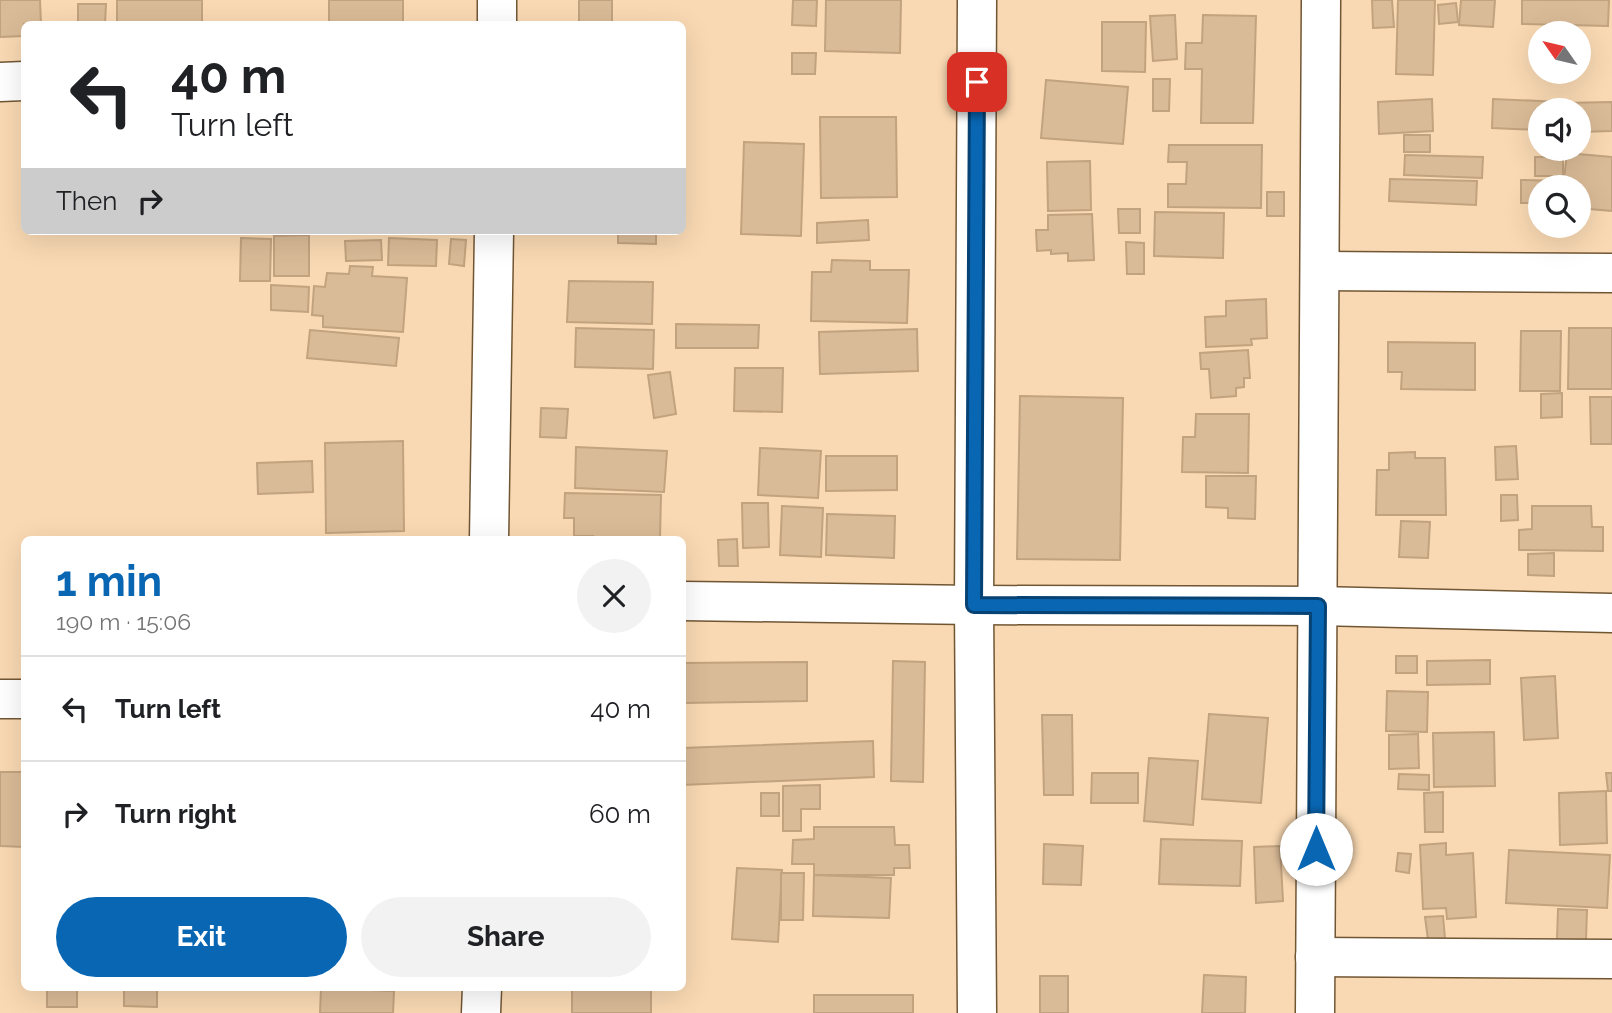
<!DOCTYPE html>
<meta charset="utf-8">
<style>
:root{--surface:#fff;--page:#f2f2f2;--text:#202124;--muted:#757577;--line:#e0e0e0;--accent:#0966b3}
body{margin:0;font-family:Raleway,sans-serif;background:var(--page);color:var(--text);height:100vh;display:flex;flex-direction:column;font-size:26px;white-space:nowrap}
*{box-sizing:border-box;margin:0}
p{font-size:23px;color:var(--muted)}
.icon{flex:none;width:38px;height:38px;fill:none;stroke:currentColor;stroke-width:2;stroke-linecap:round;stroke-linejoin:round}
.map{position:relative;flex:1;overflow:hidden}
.side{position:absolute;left:21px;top:536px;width:665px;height:455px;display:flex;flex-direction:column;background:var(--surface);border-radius:10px;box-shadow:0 7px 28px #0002}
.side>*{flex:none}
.top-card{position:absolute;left:21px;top:21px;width:665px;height:214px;border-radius:10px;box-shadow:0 7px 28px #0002;background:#fff;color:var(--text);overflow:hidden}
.needle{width:46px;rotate:304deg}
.buttons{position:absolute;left:1528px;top:21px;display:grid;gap:14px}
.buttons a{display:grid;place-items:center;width:63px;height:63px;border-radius:50%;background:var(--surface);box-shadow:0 7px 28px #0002;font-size:35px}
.pin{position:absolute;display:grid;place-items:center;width:60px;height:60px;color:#fff;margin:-30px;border-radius:14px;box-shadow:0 4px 10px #0006}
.me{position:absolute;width:77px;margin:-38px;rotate:0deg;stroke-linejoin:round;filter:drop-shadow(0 0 5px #0008)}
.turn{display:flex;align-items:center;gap:24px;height:147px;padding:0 35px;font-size:32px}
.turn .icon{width:91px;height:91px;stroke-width:2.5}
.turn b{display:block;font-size:49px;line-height:60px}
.then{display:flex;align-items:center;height:66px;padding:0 35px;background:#0003;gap:14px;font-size:26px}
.round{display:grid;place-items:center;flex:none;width:74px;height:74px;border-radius:37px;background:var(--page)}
.headline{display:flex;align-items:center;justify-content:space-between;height:119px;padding:0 35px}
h1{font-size:42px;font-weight:700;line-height:52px;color:var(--accent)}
.cta{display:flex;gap:14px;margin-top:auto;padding:14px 35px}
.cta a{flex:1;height:80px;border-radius:42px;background:var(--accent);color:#fff;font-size:28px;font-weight:700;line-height:80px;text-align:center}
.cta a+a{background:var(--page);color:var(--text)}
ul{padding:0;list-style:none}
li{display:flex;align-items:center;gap:21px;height:105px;padding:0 35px;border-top:2px solid var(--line)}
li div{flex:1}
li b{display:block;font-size:26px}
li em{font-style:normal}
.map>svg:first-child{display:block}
.building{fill:#dabb97;stroke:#c2a37f;stroke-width:2}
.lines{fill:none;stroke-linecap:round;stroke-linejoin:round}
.street-casing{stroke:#715634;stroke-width:41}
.street{stroke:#fff;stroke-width:38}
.route-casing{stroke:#064274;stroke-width:18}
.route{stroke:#0966b3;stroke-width:12}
</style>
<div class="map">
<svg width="1612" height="1013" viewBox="0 0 1612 1013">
<rect width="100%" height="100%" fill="#f9d9b3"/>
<g class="building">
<path d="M0 0H40L41 24H24V36L0 37Z"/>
<rect x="117" y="0" width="85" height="24"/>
<rect x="329" y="0" width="74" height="24"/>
<rect x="579" y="0" width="33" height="24"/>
<path d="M793 0H817L816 26 792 25Z"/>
<path d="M826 0H901L900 53 825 51Z"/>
<path d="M1372 0H1392L1394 27 1373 28Z"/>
<path d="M1398 0H1435L1433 75 1396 74Z"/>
<path d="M1461 0H1495L1493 27 1459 25Z"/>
<path d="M1522 0H1609L1608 26 1522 24Z"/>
<path d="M1456 3 1458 22 1439 24 1438 5Z"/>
<path d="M78 4H106L105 24H78Z"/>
<path d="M1175 15 1177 59 1153 61 1150 16Z"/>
<path d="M1203 15 1256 16 1253 123H1201L1202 69H1185L1186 43H1202Z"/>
<path d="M1102 22H1146L1145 72 1102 71Z"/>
<path d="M792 53H816L815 74H792Z"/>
<path d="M1153 79H1170L1169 111H1153Z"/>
<path d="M1046 80 1128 87 1123 144 1041 138Z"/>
<path d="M1432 99 1433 131 1379 134 1378 102Z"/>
<path d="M1493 99 1561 102 1560 110H1540V130L1492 128Z"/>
<path d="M1612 102V131L1578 132V110H1564V103Z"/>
<path d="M820 117H896L897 197 821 198Z"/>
<rect x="1404" y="135" width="26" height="17"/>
<path d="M744 142 804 144 801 236 741 234Z"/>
<path d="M1169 145H1262L1261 208 1168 207V184H1186L1187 162H1168Z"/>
<path d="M1567 153 1612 157V211L1578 208V187H1563Z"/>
<path d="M1405 155 1483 157 1482 178 1404 175Z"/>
<rect x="1535" y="157" width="28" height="19"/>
<path d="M1090 161 1091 210 1048 211 1047 162Z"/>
<path d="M1390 179 1477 181 1476 205 1389 201Z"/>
<path d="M1521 180 1562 181V187H1540V203H1521Z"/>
<rect x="1267" y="192" width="17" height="24"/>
<path d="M1118 209H1140V233H1119Z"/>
<path d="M1155 212 1224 213 1223 258 1154 256Z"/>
<path d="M1092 214 1094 260 1068 261V253L1051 254V250L1037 251 1036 230H1048V215Z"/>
<path d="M868 220 869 240 817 243V223Z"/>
<path d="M243 231H275V233L243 234Z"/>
<path d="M618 231H656V244L618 243Z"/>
<path d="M309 235V276H274V236Z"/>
<path d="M241 238 271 239 270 281H240Z"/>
<path d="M389 238 437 240 436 266 388 265Z"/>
<path d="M451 239 466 240 464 266 449 264Z"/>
<path d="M381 240 382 260 346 261 345 241Z"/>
<path d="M1126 242 1144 243V274H1127Z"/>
<path d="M832 260 870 261V270H909L907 323 811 321 812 272H831Z"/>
<path d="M350 266 373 267 372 276 407 278 403 332 323 327V316L312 315 314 286 325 287 327 273 349 274Z"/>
<path d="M569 281 653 282 652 324 567 322Z"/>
<path d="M271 285 309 287 308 312 271 310Z"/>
<path d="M1266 299 1267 338 1251 339 1252 345 1206 347 1205 317 1226 316V301Z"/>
<path d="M676 324 759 325 758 348H676Z"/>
<path d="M576 328 654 330 653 369 575 367Z"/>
<path d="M1569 328H1612V389H1568Z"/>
<path d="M917 329 918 371 820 374 819 332Z"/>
<path d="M310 330 399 338 396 366 307 358Z"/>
<path d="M1521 331H1561L1560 391H1520Z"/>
<path d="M1388 342 1475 343V390L1401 389 1402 372H1388Z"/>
<path d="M1248 350 1250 378H1244V387L1236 388V396L1211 398 1209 369H1201L1200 353Z"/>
<path d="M735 368H783L782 412 734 411Z"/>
<path d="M670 372 676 414 654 418 648 375Z"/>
<path d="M1562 393V417L1541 418V394Z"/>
<path d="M1020 396 1123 398 1120 560 1017 559Z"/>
<path d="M1590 397H1612V444H1591Z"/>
<path d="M541 408 568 409 566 438 540 437Z"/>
<path d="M1196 414H1249L1248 473 1182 472 1183 437H1195Z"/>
<path d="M403 441 404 531 326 533 325 443Z"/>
<path d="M1516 446 1518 479 1496 480 1495 447Z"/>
<path d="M576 447 667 451 664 492 575 488Z"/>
<path d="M760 448 821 451 818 498 758 495Z"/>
<path d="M1415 452V458H1445L1446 515H1376L1377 470H1389V453Z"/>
<path d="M826 456H897V490L826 491Z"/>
<path d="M312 461 313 492 258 494 257 463Z"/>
<path d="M1206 476H1256L1255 519 1228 518V508L1206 507Z"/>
<path d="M565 493 661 495 660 539H593V536H574V518H564Z"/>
<path d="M1501 495H1517L1518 520 1501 521Z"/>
<path d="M742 503H768L769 547 743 548Z"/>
<path d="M782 506 823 508 821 557 780 555Z"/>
<path d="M1532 506H1591L1592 527H1603V551L1519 550V530L1532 529Z"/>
<path d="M827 514 895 516 894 558 826 555Z"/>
<path d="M1401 521 1430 522 1428 558 1399 557Z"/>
<path d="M737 539 738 566H719L718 540Z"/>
<path d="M1554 553V576L1528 575V554Z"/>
<rect x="1396" y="656" width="21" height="17"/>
<path d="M1490 660V684L1427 685V661Z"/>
<path d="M893 661 925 662 923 782 891 781Z"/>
<path d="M807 662V701L682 703V663Z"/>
<path d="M1555 676 1558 738 1524 740 1521 678Z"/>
<path d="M1387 691 1428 692 1427 732 1386 731Z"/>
<path d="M1209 714 1268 718 1261 803 1202 799Z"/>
<path d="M1042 715H1072L1073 795H1044Z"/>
<path d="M1494 732 1495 786 1434 787 1433 733Z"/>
<path d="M1418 734 1419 768 1389 769V735Z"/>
<path d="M873 741 874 777 682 785V748Z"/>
<path d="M1149 758 1198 761 1193 825 1144 821Z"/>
<path d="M0 772H24V847L0 846Z"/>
<path d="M1092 773H1138V803H1091Z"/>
<path d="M1606 773H1612V791H1608Z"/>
<path d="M1399 774 1429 775V790L1398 789Z"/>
<path d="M820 785V809H801V831H783V786Z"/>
<path d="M1606 791 1607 843 1560 845 1559 793Z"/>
<path d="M1443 792V832H1425L1424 793Z"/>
<rect x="761" y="793" width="18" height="23"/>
<path d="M814 827H894L895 845H909L910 868H894V875H814V864H792L793 840 814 839Z"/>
<path d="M1161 839 1242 841 1240 886 1159 884Z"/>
<path d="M1446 843V855L1473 853 1476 917 1447 919 1446 908 1423 909 1420 845Z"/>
<path d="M1044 844 1083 846 1081 885 1043 884Z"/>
<path d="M1280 846 1283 901 1256 903 1254 847Z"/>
<path d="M1509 850 1610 855 1607 908 1506 903Z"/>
<path d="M1398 853 1411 854 1409 873 1396 871Z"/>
<path d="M737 868 782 870 778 942 732 939Z"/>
<path d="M781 873H804L803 920H781Z"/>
<path d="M814 875 891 878 889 918 813 916Z"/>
<path d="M1558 909 1587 910 1586 940H1557Z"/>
<path d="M1443 916 1445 938 1428 940 1425 917Z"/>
<path d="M1204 975 1246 977 1245 1013H1202Z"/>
<rect x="1040" y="976" width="28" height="37"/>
<rect x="47" y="987" width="30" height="20"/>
<path d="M124 987H157V1007L124 1006Z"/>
<path d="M321 988 394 991 393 1013H320Z"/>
<rect x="572" y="990" width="79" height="23"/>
<rect x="814" y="995" width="99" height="18"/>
</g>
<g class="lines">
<defs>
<g id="street">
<path d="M977 0 974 605 977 1013"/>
<path d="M497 24V0"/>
<path d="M0 82 24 81"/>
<path d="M1320 271 1612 273"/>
<path d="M489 539 494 231"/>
<path d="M682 601 974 605 1318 606 1612 613"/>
<path d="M0 699H24"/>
<path d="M1315 957 1612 959"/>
<path d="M481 1013 482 987"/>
<path d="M1315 1013 1321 0"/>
</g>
</defs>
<use href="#street" class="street-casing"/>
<use href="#street" class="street"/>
</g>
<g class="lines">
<defs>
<path id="route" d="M977 82 974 605 1318 606 1316 849"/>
</defs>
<use href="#route" class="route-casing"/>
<use href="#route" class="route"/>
</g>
</svg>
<div class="buttons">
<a><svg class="needle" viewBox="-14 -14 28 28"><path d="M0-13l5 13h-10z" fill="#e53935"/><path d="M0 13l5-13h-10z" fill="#757577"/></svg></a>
<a><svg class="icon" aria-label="sound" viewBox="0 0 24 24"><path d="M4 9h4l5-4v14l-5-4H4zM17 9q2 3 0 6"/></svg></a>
<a><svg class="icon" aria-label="search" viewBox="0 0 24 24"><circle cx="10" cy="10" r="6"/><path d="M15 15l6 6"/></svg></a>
</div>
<div class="pin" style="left:977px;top:82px;background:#d93025"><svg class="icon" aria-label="arrive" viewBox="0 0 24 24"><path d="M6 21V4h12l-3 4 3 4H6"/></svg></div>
<svg class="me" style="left:1316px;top:849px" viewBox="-20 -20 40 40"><circle r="19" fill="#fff"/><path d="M0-13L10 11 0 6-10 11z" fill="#0966b3"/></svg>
<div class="top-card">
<div class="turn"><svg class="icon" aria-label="left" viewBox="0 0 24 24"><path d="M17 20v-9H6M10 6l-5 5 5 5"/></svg><div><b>40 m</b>Turn left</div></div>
<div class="then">Then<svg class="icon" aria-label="right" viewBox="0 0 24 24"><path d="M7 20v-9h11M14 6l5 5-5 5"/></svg></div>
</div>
<section class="side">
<div class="headline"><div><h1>1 min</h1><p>190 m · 15:06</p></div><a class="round"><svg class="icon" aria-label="close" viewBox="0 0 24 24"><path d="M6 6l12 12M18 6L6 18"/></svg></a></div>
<ul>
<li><svg class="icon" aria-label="left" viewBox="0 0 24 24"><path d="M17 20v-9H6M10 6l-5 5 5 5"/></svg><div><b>Turn left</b></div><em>40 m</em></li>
<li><svg class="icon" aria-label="right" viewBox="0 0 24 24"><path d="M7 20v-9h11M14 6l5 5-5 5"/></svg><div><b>Turn right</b></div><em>60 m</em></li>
</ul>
<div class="cta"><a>Exit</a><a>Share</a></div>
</section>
</div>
